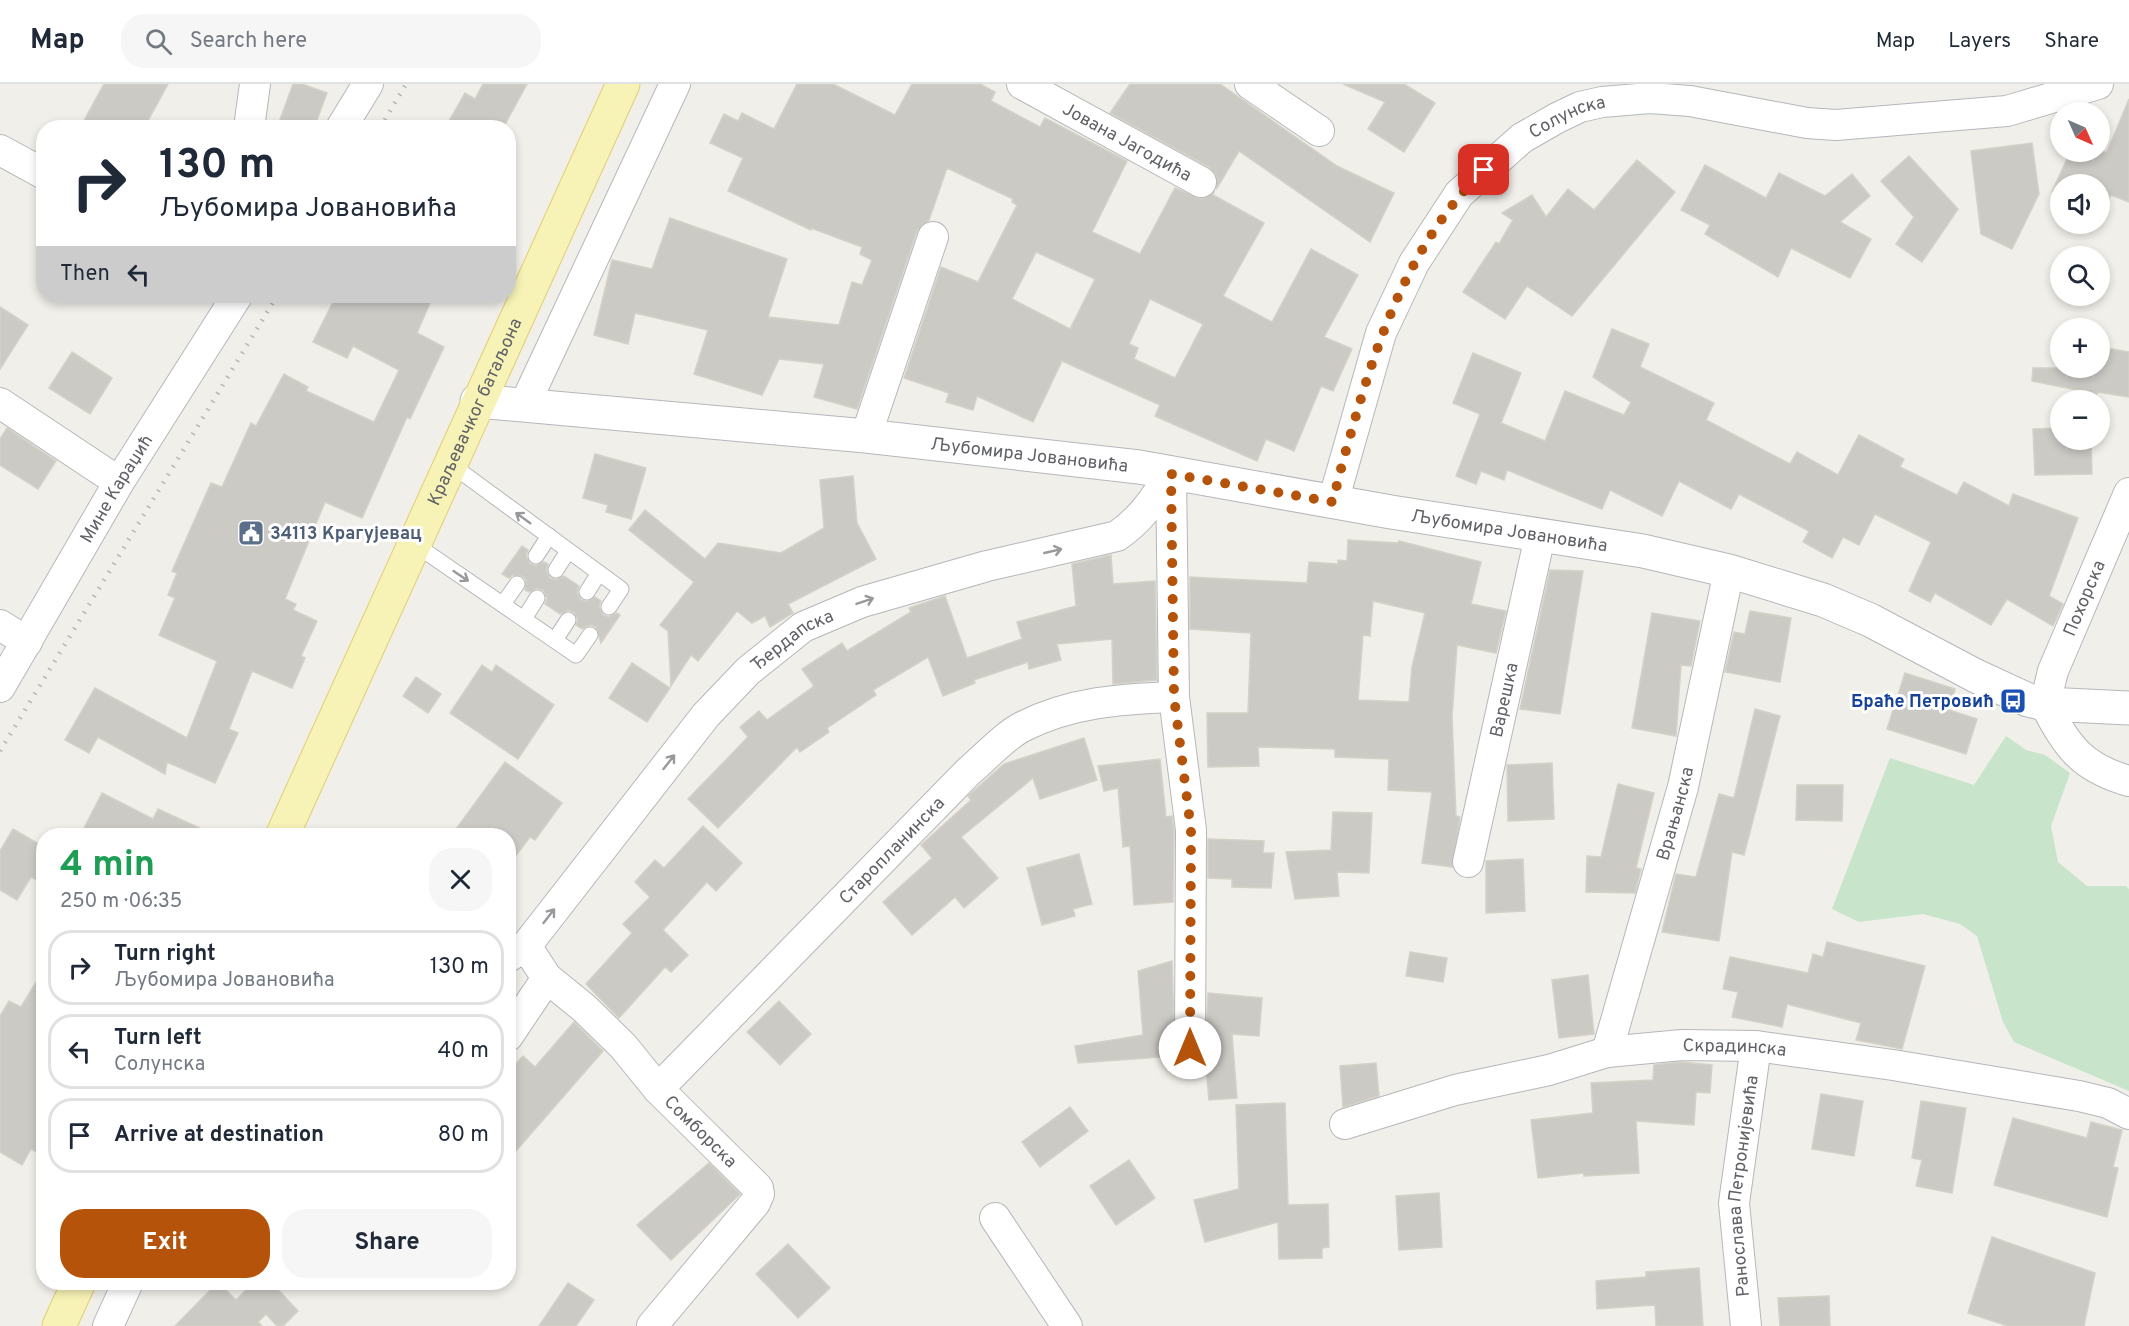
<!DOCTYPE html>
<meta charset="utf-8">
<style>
:root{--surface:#fff;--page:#f6f6f7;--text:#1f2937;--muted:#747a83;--line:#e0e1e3;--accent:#b45309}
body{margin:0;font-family:Overpass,sans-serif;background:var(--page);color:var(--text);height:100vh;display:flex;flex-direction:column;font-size:22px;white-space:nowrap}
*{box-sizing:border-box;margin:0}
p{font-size:20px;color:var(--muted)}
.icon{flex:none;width:33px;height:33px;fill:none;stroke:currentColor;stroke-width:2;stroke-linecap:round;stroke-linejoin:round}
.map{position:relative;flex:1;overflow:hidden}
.drawer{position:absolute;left:36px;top:744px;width:480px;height:462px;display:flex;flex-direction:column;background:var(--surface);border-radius:24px;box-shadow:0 3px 9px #0003}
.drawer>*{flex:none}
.banner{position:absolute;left:36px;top:36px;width:480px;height:183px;border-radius:24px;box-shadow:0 3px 9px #0003;background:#fff;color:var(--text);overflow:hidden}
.needle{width:39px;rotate:135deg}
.buttons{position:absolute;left:2050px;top:18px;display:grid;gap:12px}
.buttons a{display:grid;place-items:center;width:60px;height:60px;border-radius:50%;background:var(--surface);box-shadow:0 3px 9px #0003;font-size:30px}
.pin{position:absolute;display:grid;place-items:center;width:51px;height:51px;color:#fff;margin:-26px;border-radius:12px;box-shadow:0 3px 9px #0006}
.me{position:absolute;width:66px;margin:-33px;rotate:0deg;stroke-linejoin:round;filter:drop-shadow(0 0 4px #0008)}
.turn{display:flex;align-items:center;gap:21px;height:126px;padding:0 24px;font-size:27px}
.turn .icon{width:78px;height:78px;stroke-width:2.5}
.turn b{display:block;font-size:42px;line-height:51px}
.then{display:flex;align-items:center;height:57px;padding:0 24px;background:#0003;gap:12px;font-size:22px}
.round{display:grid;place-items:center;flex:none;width:63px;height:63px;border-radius:24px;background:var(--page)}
.headline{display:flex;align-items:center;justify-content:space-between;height:102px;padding:0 24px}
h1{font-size:36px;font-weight:700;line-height:45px;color:#1e9e55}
.action{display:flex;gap:12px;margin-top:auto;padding:12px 24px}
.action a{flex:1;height:69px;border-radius:24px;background:var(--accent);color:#fff;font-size:24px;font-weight:700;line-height:69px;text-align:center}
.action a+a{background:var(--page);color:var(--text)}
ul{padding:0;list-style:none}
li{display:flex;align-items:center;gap:18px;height:75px;margin:0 12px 9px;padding:0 12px;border:3px solid var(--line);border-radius:24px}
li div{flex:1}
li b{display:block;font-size:22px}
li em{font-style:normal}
header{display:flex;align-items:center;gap:36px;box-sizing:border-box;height:84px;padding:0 30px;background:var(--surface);border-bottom:2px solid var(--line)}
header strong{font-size:28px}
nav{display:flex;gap:33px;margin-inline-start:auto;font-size:21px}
.search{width:420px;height:54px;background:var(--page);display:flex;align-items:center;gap:15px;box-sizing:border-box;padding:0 21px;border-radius:24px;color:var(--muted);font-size:22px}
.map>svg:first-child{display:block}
.green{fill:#c8e4cb}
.building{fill:#cccac5;stroke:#d4d1c7;stroke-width:1.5;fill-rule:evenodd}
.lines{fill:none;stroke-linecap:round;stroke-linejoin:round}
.service-casing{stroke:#b5b7bb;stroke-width:17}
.minor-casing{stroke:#b5b7bb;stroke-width:32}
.tertiary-casing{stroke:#b5b7bb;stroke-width:35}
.primary-casing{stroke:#e3ce6f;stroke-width:35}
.service{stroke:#fff;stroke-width:15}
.minor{stroke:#fff;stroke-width:30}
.tertiary{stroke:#fff;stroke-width:33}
.primary{stroke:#f7f3b7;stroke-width:33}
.rail{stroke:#b6b6b7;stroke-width:4.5;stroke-dasharray:1.5 8;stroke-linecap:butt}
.oneway{stroke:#98999c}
.route{stroke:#b45309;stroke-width:10;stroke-dasharray:0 18}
.labels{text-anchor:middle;stroke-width:6;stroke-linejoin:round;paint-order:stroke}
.street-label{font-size:18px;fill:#606267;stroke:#fff}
.service-label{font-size:18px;font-weight:bold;fill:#4e5e75;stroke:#fff;text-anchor:start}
.transit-label{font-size:18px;font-weight:bold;fill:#164399;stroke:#fff;text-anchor:end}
</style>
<header>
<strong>Map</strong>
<div class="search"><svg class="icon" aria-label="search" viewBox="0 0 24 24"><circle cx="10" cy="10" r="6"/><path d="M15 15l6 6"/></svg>Search here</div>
<nav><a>Map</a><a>Layers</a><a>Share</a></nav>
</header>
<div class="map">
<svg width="2129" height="1242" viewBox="0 0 2129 1242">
<rect width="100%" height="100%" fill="#f0efe9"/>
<path class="green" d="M2006 652 2026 666 2045 671 2070 689 2051 742 2058 778 2087 802H2126L2129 805V1007L2014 958 2003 938 1977 852 1960 840 1923 830 1859 838 1832 825 1890 674 1974 701Z"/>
<g class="building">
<path d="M104 0H168L144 44H80Z"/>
<path d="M293 0H302L327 9 314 44H277Z"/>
<path d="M483 0H527L503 44H445L465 9 475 15Z"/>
<path d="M797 0H833L895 31 912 0H980L995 8 991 17 1040 43 1045 34 1127 77 1092 148 1140 170 1175 104 1201 115 1214 108 1213 111 1264 139 1223 212 1272 238 1311 165 1358 191 1324 253 1352 265 1333 307 1321 302 1294 367 1266 355 1257 377 1155 332 1160 321 1062 277 1033 338 977 312 973 326 946 318 949 309 904 294 941 183 978 198 1017 121 1012 118 1013 115 947 84 929 136 917 147 857 325 814 313 824 280 779 275 762 311 694 290 708 246 635 229 628 260 594 251 612 176 652 185 670 134 787 175 768 233 839 241 852 198 862 201 872 176 860 170 862 163 811 144V146L728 107 743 74 710 59 724 30 738 37 742 29 774 45ZM1036 168 1095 195 1070 245 1012 215ZM1150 215 1203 240 1175 294 1134 275 1138 264 1129 260Z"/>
<path d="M1130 0H1220L1337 82 1394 109 1370 158 1239 67 1217 104 1216 90 1209 83 1110 29Z"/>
<path d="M1343 0H1404L1435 19 1404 68 1368 45 1385 18Z"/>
<path d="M2129 15V118L2111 111 2101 131 2100 100H2061V113L2052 108 2070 68H2107Z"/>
<path d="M2032 59 2039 110 2012 165 1981 150 1971 67Z"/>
<path d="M1909 72 1958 125 1922 178 1896 160 1914 133 1881 97Z"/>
<path d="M1637 76 1675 108 1572 232 1527 202 1505 235 1463 208 1496 158 1499 160 1513 136 1502 129 1532 111 1546 133 1568 105 1594 126Z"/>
<path d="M1705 81 1766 114 1779 89 1825 112 1852 90 1870 112 1840 138 1871 155 1850 194 1791 164 1778 193 1705 150 1710 141 1681 126Z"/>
<path d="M336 212H433L417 249 444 263 410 335 407 333 362 434 325 418 285 515 296 520 293 526 317 537 301 572 305 574 292 604 252 587 229 645 238 649 215 699 167 678 165 690 98 653 89 669 65 656 95 604 187 654 217 577 159 551 175 514 168 511 177 489 172 487 211 399 222 403 251 339 256 342 284 290 308 303 306 307 374 338 399 286 353 262 347 274 313 258Z"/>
<path d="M0 223 28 241 0 285Z"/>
<path d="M1612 245 1649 260 1640 283 1714 319 1706 336 1790 380 1797 368 1838 391 1859 351 1904 375 1900 383 1957 411 1964 398 2009 422 2013 410 2078 434 2049 512 2063 520 2053 542 2007 515 1991 541 1935 509 1930 518 1909 507 1931 458 1875 430 1859 461 1843 453 1832 474 1803 458 1809 447 1739 410 1731 425 1679 397 1662 432 1610 406 1602 425 1507 386 1504 396 1481 387 1476 400 1456 392 1480 330 1453 319 1473 269 1521 289 1501 339 1545 357 1565 307 1624 331 1631 318 1593 293Z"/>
<path d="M2100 263 2129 268V313L2097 308V310L2032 297 2033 284H2100Z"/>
<path d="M72 268 112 294 90 330 49 304Z"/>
<path d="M7 344 56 377 38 405 0 381V355Z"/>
<path d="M2061 344V356H2091L2092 390 2035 391 2033 345Z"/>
<path d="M595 370 646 384 631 435 606 428 608 421 583 414Z"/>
<path d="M853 392 857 439 876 475 788 520 793 529 770 543 765 532 752 539 737 527 698 577 691 571 671 602 668 547 660 541 694 498 629 446 645 426 705 475 718 459 781 469 824 444 820 396Z"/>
<path d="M1348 456 1398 459 1399 457 1481 478 1471 520 1506 527 1496 569 1457 561 1452 633 1456 732 1460 733 1452 783 1422 779 1432 708 1388 706 1389 675 1335 673V665L1258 663 1259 682 1208 683 1207 629H1248L1251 549 1190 545V493L1307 499 1309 478 1338 480V476L1347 477ZM1373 517 1425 529 1412 583 1409 618 1358 616 1363 551 1370 552Z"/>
<path d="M522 462 528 466 526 472 530 480 536 482 544 478 548 480 546 486 550 494 556 496 564 492 579 502 577 508 581 516 587 518 595 513 601 517 599 523 603 531 609 533 617 529 620 531 601 559 596 543 590 541 582 545 576 541 578 536 574 528 568 526 560 530 545 520 547 514 543 506 537 504 529 508 525 506 526 496 522 492 513 491 509 494 502 490Z"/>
<path d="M1111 471 1113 500 1155 497 1157 596 1113 600 1112 555 1057 560 1061 576 1029 585 1028 578 974 596 975 599 943 612 928 573 873 606 876 611 827 644 829 648 800 668 797 663 718 744 688 715 748 653 740 643 759 627 767 636 814 602 802 585 842 559 847 567 911 528 909 524 945 512 967 574 1022 555 1017 538 1076 522 1072 480Z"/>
<path d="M1550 486 1583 487 1560 630 1520 625Z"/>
<path d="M1750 527 1791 534 1780 598 1725 588 1734 548 1745 550Z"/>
<path d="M1652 529 1700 537 1691 582 1681 581 1676 652 1632 644Z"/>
<path d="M632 579 670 604 647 638 609 614Z"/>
<path d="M482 581 492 588 496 581 554 621 518 675 450 629Z"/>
<path d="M1905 589 1955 605 1949 626 1977 635 1966 670 1887 645Z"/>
<path d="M416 593 441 610 428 629 403 612Z"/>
<path d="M1755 625 1780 632 1744 771 1732 768 1719 857 1662 848 1676 790 1696 793 1719 710 1734 714Z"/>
<path d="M1084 654 1097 696 1040 715 1033 694 961 753 998 794 964 824 955 813 912 851 883 818 932 774 921 761 971 716 968 712 1004 680Z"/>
<path d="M1160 675 1166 733 1172 732 1174 747 1173 818 1134 821 1130 762 1123 763 1118 704 1104 707 1098 682Z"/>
<path d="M505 678 562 719 535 756 530 753 508 782V752H451Z"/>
<path d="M1552 679 1554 735 1508 737 1507 681Z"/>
<path d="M1618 700 1654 709 1636 784 1641 785 1635 809 1586 808 1587 772 1601 773Z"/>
<path d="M1797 701H1843L1842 737 1796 736Z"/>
<path d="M102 709 153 735 158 725 217 752H80Z"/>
<path d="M1333 728 1372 729 1369 789 1337 788 1339 812 1295 815 1286 768 1331 766Z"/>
<path d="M703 742 742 779 716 807 707 798 663 846 688 871 671 888 665 883 619 934 586 900 632 849 623 840 650 813 635 798 655 776 664 784Z"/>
<path d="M13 745 44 763V800L31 793 17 816 0 806V767Z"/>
<path d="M1208 755 1264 757 1263 769H1274L1271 804 1232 803V795L1208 794Z"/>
<path d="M1079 770 1092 820 1073 825 1075 832 1042 841 1027 784Z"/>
<path d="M1523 775 1525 827 1486 829V777Z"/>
<path d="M1827 858 1925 882 1902 965 1856 956 1861 939 1787 920 1782 943 1732 933 1738 908 1723 905 1730 873 1808 889 1813 870 1823 873Z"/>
<path d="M1410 868 1447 874 1443 898 1406 892Z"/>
<path d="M1172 877 1175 972 1078 979 1075 962 1143 951 1138 887Z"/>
<path d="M44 885V1072L31 1065 22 1081 0 1068V932L9 917 21 923Z"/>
<path d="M1588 891 1594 950 1559 954 1552 896Z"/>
<path d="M1208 909 1262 914 1259 952 1232 950 1237 1014 1209 1016 1205 972Z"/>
<path d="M779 917 811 950 780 981 747 948Z"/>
<path d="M574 938 603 967 508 1076V988L523 972 535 983Z"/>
<path d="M1680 978 1712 981 1710 1009 1696 1008 1694 1041 1636 1037 1639 1089 1584 1092V1089L1538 1094 1531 1036 1593 1029 1591 999 1653 996 1654 981Z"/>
<path d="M1376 979 1379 1012 1343 1023 1340 982Z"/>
<path d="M1821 1010 1863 1017 1854 1072 1812 1065Z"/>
<path d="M1921 1017 1966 1024 1952 1109 1916 1102 1922 1076 1912 1074Z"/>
<path d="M1285 1019 1288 1121 1328 1120 1329 1163 1322 1164V1174L1279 1175 1278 1138 1205 1158 1194 1116 1239 1105 1236 1021Z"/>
<path d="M1070 1023 1088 1047 1040 1083 1022 1058Z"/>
<path d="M2013 1034 2087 1054 2091 1038 2122 1046 2113 1083 2118 1084 2107 1133 1994 1101Z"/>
<path d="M1129 1076 1155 1114 1116 1141 1090 1102Z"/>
<path d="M709 1079 740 1110 671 1176 637 1141Z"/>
<path d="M1439 1109 1442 1163 1399 1166 1396 1112Z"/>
<path d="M1992 1153 2095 1189 2084 1242H2008L1968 1229Z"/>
<path d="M788 1160 830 1204 798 1234 756 1190Z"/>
<path d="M1699 1184 1703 1242H1656L1655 1221 1597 1225 1596 1197 1646 1193V1188Z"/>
<path d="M218 1198 236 1216 254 1198H271L298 1227 283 1242H277L266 1230 258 1238 262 1242H175Z"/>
<path d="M568 1199 594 1216 576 1242H539Z"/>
<path d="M1829 1212 1830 1242H1780L1778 1214Z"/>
</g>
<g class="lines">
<defs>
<g id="service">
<path d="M449 379 621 505 609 523"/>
<path d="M413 459 576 571 590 551"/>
<path d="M536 472 549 452"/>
<path d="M556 486 568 467"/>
<path d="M587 508 599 489"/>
<path d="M503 520 517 500"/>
<path d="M524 535 537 514"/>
<path d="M555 556 568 536"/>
</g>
<g id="minor">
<path id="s1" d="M1022 0 1201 98"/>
<path d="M1250 0 1319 47"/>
<path d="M249 44 255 0"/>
<path d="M341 44 368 0"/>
<path d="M0 66 44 90"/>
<path d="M0 319 119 398"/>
<path d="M524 322 675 0"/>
<path d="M866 352 933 153"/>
<path d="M1171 390 1174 613 1191 746 1190 964"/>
<path d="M2129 409 2053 587 2045 620C2066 662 2082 684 2129 697"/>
<path id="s2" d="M1333 418 1381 249 1414 179 1459 110 1522 54 1557 34 1580 23 1602 18 1650 14 1690 17 1807 39 1836 41 2007 27 2098 0"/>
<path d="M0 541 27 558"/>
<path id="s3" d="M0 603 119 398 237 212"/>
<path id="s4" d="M1468 778 1540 452"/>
<path id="s5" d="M526 862 547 894 584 924 623 962 658 1005 758 1104 759 1110 755 1119 652 1242"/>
<path id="s6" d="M508 873 526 862 706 631 748 587 803 543 862 518 987 482 1117 452C1141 436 1155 414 1171 390"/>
<path d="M508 952 547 894"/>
<path id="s7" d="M1607 968 1683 703 1729 487"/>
<path id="s8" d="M658 1005 969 687C986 673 1003 653 1022 643 1070 618 1121 615 1174 613"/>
<path id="s9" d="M1345 1040 1455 1006 1549 986 1607 968 1682 961 1756 962 1893 981 2079 1012 2108 1019 2129 1030"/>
<path d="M995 1134 1067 1242"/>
<path d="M108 1242 128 1198"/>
<path id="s10" d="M1746 1242 1734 1119 1756 962"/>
</g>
<g id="tertiary">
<path id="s11" d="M477 317 866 352 1139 383 1391 428 1643 467 1729 487 1823 516 1870 536 1976 592 2028 616 2045 620 2129 624"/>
</g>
<g id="primary">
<path id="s12" d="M282 752 623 0"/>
<path d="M59 1242 79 1198"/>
</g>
</defs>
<use href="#service" class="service-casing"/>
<use href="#minor" class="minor-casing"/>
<use href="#tertiary" class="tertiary-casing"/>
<use href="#primary" class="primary-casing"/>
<use href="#service" class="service"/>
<use href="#minor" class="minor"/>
<use href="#tertiary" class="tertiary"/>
<use href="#primary" class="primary"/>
<g class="rail">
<path d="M380 44 406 0"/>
<path d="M0 667 277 212"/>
</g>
</g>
<defs><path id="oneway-shaft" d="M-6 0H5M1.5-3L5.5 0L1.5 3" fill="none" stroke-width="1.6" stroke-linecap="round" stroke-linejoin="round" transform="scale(1.5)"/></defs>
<g class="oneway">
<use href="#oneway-shaft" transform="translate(523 434) rotate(-144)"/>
<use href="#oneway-shaft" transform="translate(1053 467) rotate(-13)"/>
<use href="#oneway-shaft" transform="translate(461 492) rotate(34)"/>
<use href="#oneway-shaft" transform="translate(865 517) rotate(-19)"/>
<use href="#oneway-shaft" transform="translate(669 678) rotate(-52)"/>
<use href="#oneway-shaft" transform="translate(549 832) rotate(-52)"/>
</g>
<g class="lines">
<path class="route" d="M1190 964 1191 746 1174 613 1171 390 1333 418C1340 385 1350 353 1359 321 1385 234 1418 150 1484 86"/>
</g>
<defs>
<symbol id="civic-square" viewBox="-11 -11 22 22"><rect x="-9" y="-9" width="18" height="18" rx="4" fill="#5c6f8a" stroke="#fff"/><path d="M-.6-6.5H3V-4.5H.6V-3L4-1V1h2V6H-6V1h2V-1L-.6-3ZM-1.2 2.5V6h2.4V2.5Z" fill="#fff"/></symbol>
<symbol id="bus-square" viewBox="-11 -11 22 22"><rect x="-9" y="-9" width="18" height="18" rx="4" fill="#1a4fb4" stroke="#fff"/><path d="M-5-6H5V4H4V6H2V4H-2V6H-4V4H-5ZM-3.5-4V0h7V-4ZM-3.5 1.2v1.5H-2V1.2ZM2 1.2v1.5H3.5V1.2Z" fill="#fff"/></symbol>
</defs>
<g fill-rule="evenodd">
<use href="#civic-square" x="236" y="434" width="30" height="30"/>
<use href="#bus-square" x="1998" y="602" width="30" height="30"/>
</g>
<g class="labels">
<g class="street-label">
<text dy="6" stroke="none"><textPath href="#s2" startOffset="470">Солунска</textPath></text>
<text dy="6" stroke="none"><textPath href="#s1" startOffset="120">Јована Јагодића</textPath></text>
<text dy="6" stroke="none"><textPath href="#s12" startOffset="466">Краљевачког батаљона</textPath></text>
<text dy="6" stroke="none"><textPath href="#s11" startOffset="555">Љубомира Јовановића</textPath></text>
<text dy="6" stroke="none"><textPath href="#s3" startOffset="230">Мине Караџић</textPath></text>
<text dy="6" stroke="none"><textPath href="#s11" startOffset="1041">Љубомира Јовановића</textPath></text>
<text transform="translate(2084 514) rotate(-67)" y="6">Похорска</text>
<text dy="6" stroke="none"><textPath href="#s6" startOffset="429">Ђердапска</textPath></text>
<text dy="6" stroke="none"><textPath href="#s4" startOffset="166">Варешка</textPath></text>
<text dy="6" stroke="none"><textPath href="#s7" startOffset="248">Врањанска</textPath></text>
<text dy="6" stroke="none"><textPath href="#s8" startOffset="334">Старопланинска</textPath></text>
<text dy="6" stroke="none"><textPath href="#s9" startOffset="400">Скрадинска</textPath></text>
<text dy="6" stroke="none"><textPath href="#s5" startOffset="256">Сомборска</textPath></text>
<text dy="6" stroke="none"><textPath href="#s10" startOffset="141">Ранослава Петронијевића</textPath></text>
</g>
<g class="service-label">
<text x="270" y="455">34113 Крагујевац</text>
</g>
<g class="transit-label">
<text x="1994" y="623">Браће Петровић</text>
</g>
</g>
</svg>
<div class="buttons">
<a><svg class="needle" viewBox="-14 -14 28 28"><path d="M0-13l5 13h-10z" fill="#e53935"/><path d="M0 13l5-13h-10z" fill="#747a83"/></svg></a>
<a><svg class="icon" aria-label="sound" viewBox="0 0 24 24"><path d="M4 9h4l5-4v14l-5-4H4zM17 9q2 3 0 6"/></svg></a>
<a><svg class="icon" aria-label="search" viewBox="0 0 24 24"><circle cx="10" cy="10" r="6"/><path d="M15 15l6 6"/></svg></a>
<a>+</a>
<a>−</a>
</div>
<div class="pin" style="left:1484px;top:86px;background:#d93025"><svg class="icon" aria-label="arrive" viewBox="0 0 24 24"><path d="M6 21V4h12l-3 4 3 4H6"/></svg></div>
<svg class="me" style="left:1190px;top:964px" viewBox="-20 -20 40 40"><circle r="19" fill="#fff"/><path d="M0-13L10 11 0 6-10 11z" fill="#b45309"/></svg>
<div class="banner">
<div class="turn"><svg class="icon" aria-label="right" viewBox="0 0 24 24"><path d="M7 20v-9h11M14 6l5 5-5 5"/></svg><div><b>130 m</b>Љубомира Јовановића</div></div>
<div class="then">Then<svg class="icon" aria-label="left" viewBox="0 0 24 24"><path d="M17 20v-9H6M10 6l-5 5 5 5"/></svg></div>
</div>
<section class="drawer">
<div class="headline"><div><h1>4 min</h1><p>250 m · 06:35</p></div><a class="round"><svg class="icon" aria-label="close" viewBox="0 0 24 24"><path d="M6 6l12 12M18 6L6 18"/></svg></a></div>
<ul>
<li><svg class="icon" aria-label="right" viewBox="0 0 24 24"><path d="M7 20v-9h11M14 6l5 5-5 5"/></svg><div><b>Turn right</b><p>Љубомира Јовановића</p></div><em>130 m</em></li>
<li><svg class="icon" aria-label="left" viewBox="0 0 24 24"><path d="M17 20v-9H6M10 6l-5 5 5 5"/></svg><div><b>Turn left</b><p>Солунска</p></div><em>40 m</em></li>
<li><svg class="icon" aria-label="arrive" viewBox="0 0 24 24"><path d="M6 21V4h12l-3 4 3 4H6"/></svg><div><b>Arrive at destination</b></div><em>80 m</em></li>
</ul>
<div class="action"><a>Exit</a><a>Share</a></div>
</section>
</div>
